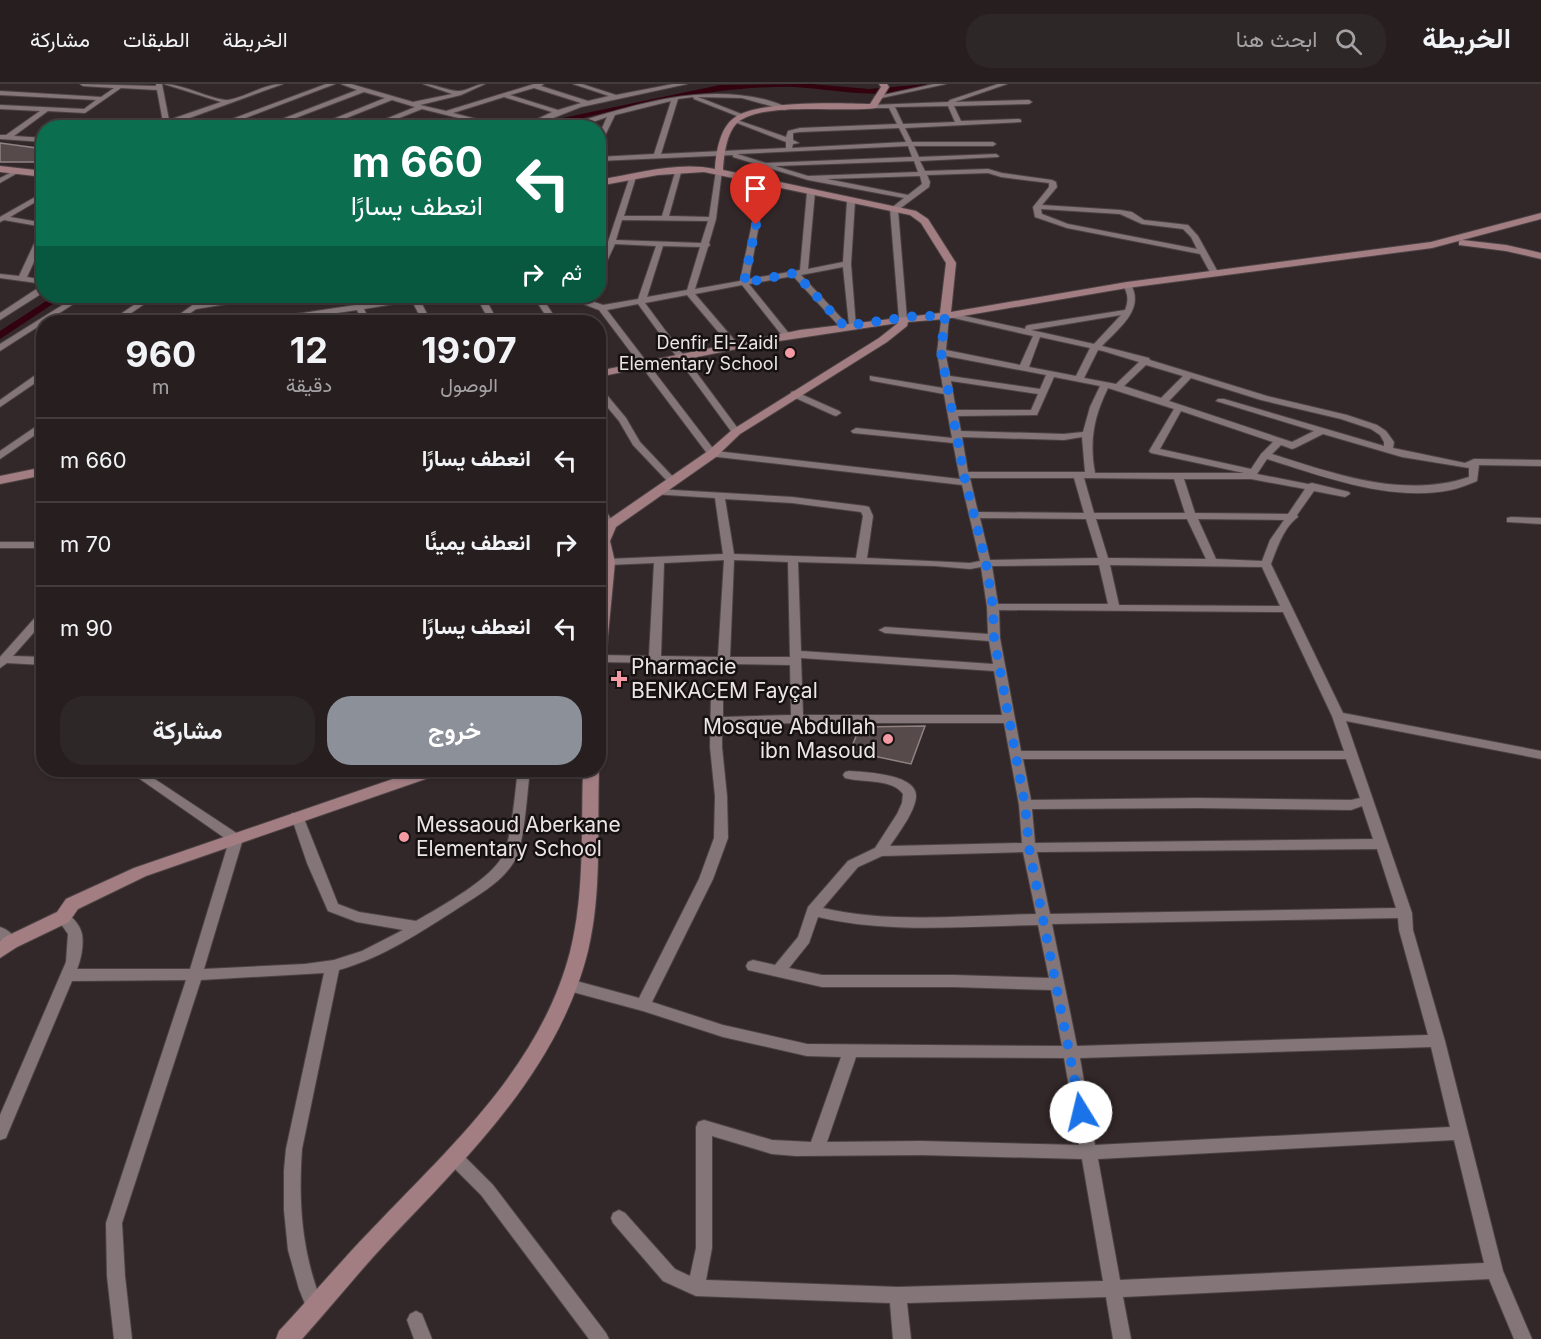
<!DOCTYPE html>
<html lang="ar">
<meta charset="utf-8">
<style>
:root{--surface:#261e1f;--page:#2e2728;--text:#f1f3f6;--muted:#a4a2a4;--line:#423c3d;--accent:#8c9099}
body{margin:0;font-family:Inter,Vazirmatn,sans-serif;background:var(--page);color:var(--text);direction:rtl;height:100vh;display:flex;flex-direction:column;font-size:22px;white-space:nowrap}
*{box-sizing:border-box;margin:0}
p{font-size:20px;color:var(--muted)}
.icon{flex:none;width:33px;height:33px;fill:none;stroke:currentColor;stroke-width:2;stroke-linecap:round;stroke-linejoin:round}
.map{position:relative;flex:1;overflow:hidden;direction:ltr}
.side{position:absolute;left:36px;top:231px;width:570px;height:462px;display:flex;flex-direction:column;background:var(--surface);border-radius:24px;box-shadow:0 2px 4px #0004,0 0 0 2px var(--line);direction:rtl}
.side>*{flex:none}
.top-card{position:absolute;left:36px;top:36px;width:570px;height:183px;border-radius:24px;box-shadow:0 2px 4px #0004,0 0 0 2px var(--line);direction:rtl;background:#0b6e4f;color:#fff;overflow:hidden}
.pin{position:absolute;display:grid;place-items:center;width:51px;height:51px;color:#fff;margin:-62px -26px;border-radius:50% 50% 50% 0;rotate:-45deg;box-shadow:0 0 6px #0007}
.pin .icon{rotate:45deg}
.me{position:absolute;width:66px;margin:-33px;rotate:351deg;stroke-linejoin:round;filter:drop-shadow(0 0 4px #0008)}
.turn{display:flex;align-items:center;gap:21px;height:126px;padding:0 24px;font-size:27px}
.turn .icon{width:78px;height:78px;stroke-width:2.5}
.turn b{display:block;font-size:42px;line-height:51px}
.then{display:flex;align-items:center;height:57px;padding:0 24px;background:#0003;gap:12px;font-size:22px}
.eta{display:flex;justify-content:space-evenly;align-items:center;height:102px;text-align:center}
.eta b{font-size:36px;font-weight:700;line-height:42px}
.action{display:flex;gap:12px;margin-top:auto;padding:12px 24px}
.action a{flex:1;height:69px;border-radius:24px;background:var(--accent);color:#fff;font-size:24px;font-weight:700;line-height:69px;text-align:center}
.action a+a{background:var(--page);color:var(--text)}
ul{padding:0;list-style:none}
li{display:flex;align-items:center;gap:18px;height:84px;padding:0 24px;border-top:2px solid var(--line)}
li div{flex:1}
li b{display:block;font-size:22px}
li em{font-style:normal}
header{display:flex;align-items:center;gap:36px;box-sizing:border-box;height:84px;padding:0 30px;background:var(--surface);border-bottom:2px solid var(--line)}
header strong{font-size:28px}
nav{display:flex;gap:33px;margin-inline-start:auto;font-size:21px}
.search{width:420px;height:54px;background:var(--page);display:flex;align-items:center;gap:15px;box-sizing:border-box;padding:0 21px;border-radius:24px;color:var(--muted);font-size:22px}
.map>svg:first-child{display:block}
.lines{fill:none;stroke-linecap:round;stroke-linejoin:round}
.canal{fill:#32020e;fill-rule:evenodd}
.building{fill:#574a4b;stroke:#908283;stroke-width:1.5}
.street-casing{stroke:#4d4344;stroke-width:2}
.secondary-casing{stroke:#4d4344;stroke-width:2}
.street{fill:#847678;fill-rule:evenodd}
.secondary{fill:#a27e83;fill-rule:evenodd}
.route{stroke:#1a73e8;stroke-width:10;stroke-dasharray:0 18}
.poi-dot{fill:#f49aa5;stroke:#171212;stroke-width:2}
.labels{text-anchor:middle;stroke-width:5;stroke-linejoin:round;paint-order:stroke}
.far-poi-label{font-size:18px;fill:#ede5e5;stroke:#171212;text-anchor:end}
.poi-label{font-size:21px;fill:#ede5e5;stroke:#171212;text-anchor:start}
</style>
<header>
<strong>الخريطة</strong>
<div class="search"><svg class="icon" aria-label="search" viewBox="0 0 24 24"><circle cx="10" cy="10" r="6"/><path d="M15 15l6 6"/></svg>ابحث هنا</div>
<nav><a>الخريطة</a><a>الطبقات</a><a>مشاركة</a></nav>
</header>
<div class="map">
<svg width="1541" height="1255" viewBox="0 0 1541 1255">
<rect width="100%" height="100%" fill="#332829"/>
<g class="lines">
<g class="canal">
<path d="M811 0 869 5 927 0C897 19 831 5 795 3 714 1 635 23 556 40L550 44H539L553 36 720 1Z"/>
<path d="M54 212H65L0 255V247Z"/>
</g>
</g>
<g class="building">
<path d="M0 59 44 65V78H0Z"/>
<path d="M925 642 911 680 850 667 860 643Z"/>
</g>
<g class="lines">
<defs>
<g id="street">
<path d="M80 0 156 2V0H162L169 36 221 18 164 0C184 0 214 17 228 16 247 13 263 0 283 0L162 44H153L163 38 157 6 121 4 85 29 48 27 14 52 44 54V58L0 55V51H6L40 27 0 25V21L84 25 96 16 0 11V7L101 13 114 4 83 2Z"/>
<path d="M326 0H335L219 44H208Z"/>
<path d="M341 0H351L413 18 452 10 423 0C435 0 445 6 457 7 466 8 475 0 485 0L461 11 420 21 446 27 534 0H544L541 2 588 17 609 12 573 0H582L616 11 673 0H687L581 23 528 44H519L552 28 504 13 453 29 512 44H499L422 25 374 44H364L415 23 392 16 321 44H311L385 14 364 8 269 44H259L357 6ZM534 4 581 19 558 26 510 11Z"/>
<path d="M934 0H946L877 15 874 13Z"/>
<path d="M998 0H1007L955 18 1029 16 1032 18 1029 20 954 22 961 37 1019 35 1021 36V38L905 44 912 58H993L996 60 993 62H914L919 73 996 70 999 72 998 73 920 77 925 87 988 85 1002 89 1052 96 1056 98 1057 103 1042 121 1120 126 1132 128 1144 136 1188 141 1198 152 1219 190 1218 192H1212L1200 170 1067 144 1035 133 1033 123 1049 103V99L1001 93 988 89 927 91 930 98 929 103 898 126 907 235 903 238 899 235 890 125 904 114 808 96 733 73V71L598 77V73L654 70 671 17 615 31 600 62 598 63V53L607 33 576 44H569L574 39C634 21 699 0 763 15 771 17 781 20 788 24L785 26 742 14 698 13 744 31V33L742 34 694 15 693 13 678 15 661 70 786 64V58L732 37 737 36 786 53 788 47 800 44 897 40 889 24H873L871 23V21L948 18 950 16ZM948 22 955 38 903 40 895 23ZM899 44 906 58 792 64 793 60 799 59 793 56V49L800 48ZM908 62 912 73 766 79 737 70ZM914 77 918 88 808 92 775 82ZM920 92 922 100 908 111 827 95ZM1041 125 1120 130 1142 140 1183 145 1191 153 1197 165 1068 140 1042 130Z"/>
<path d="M679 83 682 85 669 132 709 133 716 87 719 85 722 87 716 135 709 159 710 161 708 163 695 205 740 197 761 96 767 97 749 195 800 186 807 108 811 106 815 108 808 185 843 178 847 117 851 115 855 117 851 180 856 243 849 241 843 183 801 191 847 240V244H841L793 192 749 200 791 252 787 255 784 254 742 201 695 210 737 259V263H731L687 211 645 219 739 346V350H733L638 220 607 226 715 367 960 395 953 359 853 349 851 347 856 344 952 354 944 310 873 297 870 296V292L943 304 937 268 942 230 950 229 1025 245 1026 242 1029 241 1125 226C1129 216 1128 210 1123 201L1127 199H1130C1146 225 1119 244 1102 262L1149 274 1150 276 1267 312 1347 331 1377 341 1386 347 1394 358 1393 364 1465 379 1474 375 1541 376V382L1479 381 1477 397C1469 400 1460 404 1451 406 1390 418 1325 393 1267 375L1257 390 1308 400 1312 399 1349 408 1350 410 1345 413 1314 407 1297 431 1298 433C1284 443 1277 464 1271 480L1343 629 1541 667V675L1346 637 1412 829 1413 846 1445 957 1503 1187 1532 1255H1514L1489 1195 1123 1213 1131 1255H1113L1106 1213 907 1219 911 1255H893L890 1219 696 1212 663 1197 613 1139 611 1134 613 1129 619 1126 625 1129 675 1185 690 1192 696 1164V1043L698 1038 704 1036 772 1056 811 1058 841 973 807 972 723 953 643 927 569 907 564 905 562 901 564 897 569 895 639 914 699 795 714 754 715 712 710 663 711 610 713 607 717 606 723 610V633L791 631 790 581 598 578 600 571 649 572 654 479 608 481 603 478 608 475 723 470 715 414 652 410 651 408 656 405 792 413 865 422 869 423 873 432 867 474 970 479 980 477 962 401 709 372 599 226 568 214 567 212H577L603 221 638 215 656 162 615 160 602 188 598 190V179L608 158 630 92 636 93 624 132H662L676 85ZM622 136 708 137 701 159 616 156ZM663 162 700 163 687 206 647 213ZM1121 231 1094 260 1031 246ZM949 233 1033 252 1020 281 946 266ZM1040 253 1090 264 1076 292 1029 283ZM1098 266 1103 267 1139 278 1116 300 1084 294ZM946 272 1046 291 1040 305 950 292ZM1146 281 1183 292 1161 314 1124 302ZM1054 293 1100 302 1090 323 1083 348 1064 350 961 347 958 332 1037 331ZM1191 294 1261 316 1341 335 1371 345 1380 351 1384 358V362L1224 315H1218L1216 317 1314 347 1292 358 1169 317ZM951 297 1038 310 1031 326H956ZM1108 304 1174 325 1149 367 1151 369 1244 389H1095C1089 357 1094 332 1108 304ZM1181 327 1273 358 1261 370 1251 385 1160 365ZM1323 350 1402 373 1469 384V393C1404 415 1335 390 1272 370L1281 361 1292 365 1295 364ZM962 353 1064 356 1082 353 1085 388H968ZM970 394H1074L1084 429 978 428ZM1084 394 1174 395 1185 429H1094ZM1184 395H1251L1305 405 1288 430 1195 429ZM725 415 792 419 861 428 863 432 856 474 734 470ZM980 434 1086 435 1098 474 990 476ZM1096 435H1187L1206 475 1108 474ZM1198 435 1284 436 1270 456 1262 477 1216 475ZM724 476 718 573 661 572 664 479ZM734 476 788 478 790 573H730ZM798 478 935 482 970 485 981 483 987 523 988 550 885 543 879 546 885 549 989 557 993 580 801 567ZM1091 481H1099L1108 520H998L992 482ZM1110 481 1262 483 1280 522 1119 521ZM999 526 1283 528 1332 632 1344 667H1021L1000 554ZM801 574 994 587 1002 631H803ZM797 639H1004L1019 721 1022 759 890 762C898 750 917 725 916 711 915 690 865 688 849 687L845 688 843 691 845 694C862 699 892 694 903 710L902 719 897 730 875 764 848 777 808 823 798 853 775 881 753 876 748 878 746 882 748 886 822 903H954L1051 906 1062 962 807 960 723 941 652 918 713 795 728 754 727 712 722 663V641ZM1023 675H1346L1360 714 1351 716 1199 714 1031 716ZM1362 722 1373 755 1035 759 1032 725 1199 724 1351 726ZM1377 765 1396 824 1050 830 1037 768ZM1023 768 1036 830C966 831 891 840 823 824L858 783 882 772ZM818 833C889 850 965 842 1038 841L1049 894 954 891H822L789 884 809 859ZM1398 834 1399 846 1428 951 1077 962 1052 840ZM1431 963 1450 1043 1095 1061 1080 974ZM856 973 1064 974 1079 1061 921 1057 827 1058ZM712 1052 772 1070 796 1072 921 1071 1082 1075 1103 1197 898 1203 706 1196 712 1164ZM1454 1056 1484 1179 1120 1196 1098 1075Z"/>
<path d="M16 86 21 87 0 99V94Z"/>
<path d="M44 108V113L10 133 44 139V156L27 193 44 196V200L0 194V190L19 192 41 145 38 142 4 136 0 138V133Z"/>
<path d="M41 202H44V208L0 236V229Z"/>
<path d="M77 212H86L0 267V260Z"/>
<path d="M147 212H156L118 238H109Z"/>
<path d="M205 212H214L205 219 252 212H268L264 214 196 225 178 238H169Z"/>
<path d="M415 212H432L420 216 431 238H423L412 217 364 225 370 238H362L357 226 276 238H259L263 235Z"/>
<path d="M476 212H484L498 238H490Z"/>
<path d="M533 212H541L558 238H550Z"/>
<path d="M44 285V293L0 323V316Z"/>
<path d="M598 303 601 304 626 334 640 358 676 396V400H670L633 361 619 337 598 312Z"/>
<path d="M794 307 839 327 841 329 836 332 833 331 791 312V308Z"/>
<path d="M44 337V345L0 375V367Z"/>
<path d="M598 420 602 421 615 441 614 443H606L598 431Z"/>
<path d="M1511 433 1541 434V440L1507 438V434Z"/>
<rect x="0" y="458" width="44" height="6"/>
<path d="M44 527V537L13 572 44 573V581L7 579 0 584V573L40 528Z"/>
<path d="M127 686H141L241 752 243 755 204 885 305 880 334 876 362 867 403 846 357 838 328 827 307 779 291 732 292 729H302L303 732 338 820 359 828 416 837C440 823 494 794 504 769 512 751 515 708 518 686H530C527 709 525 752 517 772 506 796 481 809 460 823 421 848 384 873 339 886L302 1065C298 1121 302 1172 324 1224L321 1230 315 1232 309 1230 299 1205 288 1166 284 1126V1086L286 1065 324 889 201 896 122 1139 125 1192 132 1255H114L107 1192 106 1139 186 896 72 897 8 1049 6 1054 0 1056V1031L66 878 68 850 56 833 58 829C68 826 80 840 82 850 84 861 81 876 77 885H190L229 757Z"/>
<path d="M0 843C7 845 14 851 18 858L16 862C8 864 6 861 0 856Z"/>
<path d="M456 1068 462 1070 493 1101 606 1249 609 1255H589L481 1111 450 1080 448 1075 450 1070Z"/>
<path d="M416 1227 422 1230 432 1255H414L407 1236 410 1230Z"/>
</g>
<g id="secondary">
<path d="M879 0H887L889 3 876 24C842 29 764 17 738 38 726 49 724 72 723 86L916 127 928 135 956 179 951 228 1127 198 1431 158 1541 129V135L1432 164 1127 204 945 235 908 238 907 242 887 258 740 350 716 373 616 443 610 457 615 478 605 583 598 587V506L601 478 598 452 605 438 708 367 732 346 879 254 898 239 766 259 598 293V287L800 246 940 229 946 179 921 139 910 131 704 88 658 91 598 102V96C635 90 678 77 715 85 716 68 720 44 734 34 758 16 839 19 870 20L881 3Z"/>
<path d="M0 82 44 87V93L0 88Z"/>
<path d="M1462 156 1506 161 1541 169V175L1506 167 1459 161V157Z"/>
<path d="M44 383V391L0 400V392Z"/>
<path d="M598 685 599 686C597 746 602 809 588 867 558 987 468 1072 386 1159 357 1190 330 1224 302 1255H276L279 1247C310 1214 339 1179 371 1146 450 1063 540 983 570 868 585 809 581 746 583 686Z"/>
<path d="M419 686H442L440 690 146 792 78 825 69 838 17 863 0 874V857L5 853 57 828 66 815 134 784Z"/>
</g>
</defs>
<use href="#street" class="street-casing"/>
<use href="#secondary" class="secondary-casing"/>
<use href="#street" class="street"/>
<use href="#secondary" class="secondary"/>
</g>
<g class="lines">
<path class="route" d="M756 141 744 199 795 189 844 242 915 232H945L941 268 964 391 986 479 993 523 994 554 1025 721 1029 764 1081 1028"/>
</g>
<g class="poi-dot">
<circle cx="790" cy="269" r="6"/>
<path d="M616 586h6v6h6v6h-6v6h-6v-6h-6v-6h6z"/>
<circle cx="888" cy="655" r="6"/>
<circle cx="404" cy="753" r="6"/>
</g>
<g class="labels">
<g class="far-poi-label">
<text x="778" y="265">Denfir El-Zaidi<tspan x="778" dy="21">Elementary School</tspan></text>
</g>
<g class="poi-label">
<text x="631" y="590">Pharmacie<tspan x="631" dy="24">BENKACEM Fayçal</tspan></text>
<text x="876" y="650" text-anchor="end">Mosque Abdullah<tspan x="876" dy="24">ibn Masoud</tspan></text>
<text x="416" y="748">Messaoud Aberkane<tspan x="416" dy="24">Elementary School</tspan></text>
</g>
</g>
</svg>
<div class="pin" style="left:756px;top:141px;background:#d93025"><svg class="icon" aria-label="arrive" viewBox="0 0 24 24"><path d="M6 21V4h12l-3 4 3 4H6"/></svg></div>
<svg class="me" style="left:1081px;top:1028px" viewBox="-20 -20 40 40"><circle r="19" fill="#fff"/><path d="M0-13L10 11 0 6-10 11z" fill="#1a73e8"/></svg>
<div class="top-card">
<div class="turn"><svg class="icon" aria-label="left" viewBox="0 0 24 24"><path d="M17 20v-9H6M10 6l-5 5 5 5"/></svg><div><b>660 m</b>انعطف يسارًا</div></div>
<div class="then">ثم<svg class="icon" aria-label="right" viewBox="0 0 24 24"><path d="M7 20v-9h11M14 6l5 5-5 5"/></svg></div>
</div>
<section class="side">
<div class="eta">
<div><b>19:07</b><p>الوصول</p></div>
<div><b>12</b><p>دقيقة</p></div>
<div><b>960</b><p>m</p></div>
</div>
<ul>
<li><svg class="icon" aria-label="left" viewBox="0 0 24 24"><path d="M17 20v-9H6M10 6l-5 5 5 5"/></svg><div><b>انعطف يسارًا</b></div><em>660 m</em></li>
<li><svg class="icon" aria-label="right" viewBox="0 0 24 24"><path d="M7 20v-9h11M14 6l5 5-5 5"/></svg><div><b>انعطف يمينًا</b></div><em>70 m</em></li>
<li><svg class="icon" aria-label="left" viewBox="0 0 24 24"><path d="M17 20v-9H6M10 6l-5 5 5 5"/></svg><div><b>انعطف يسارًا</b></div><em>90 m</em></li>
</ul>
<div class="action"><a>خروج</a><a>مشاركة</a></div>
</section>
</div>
